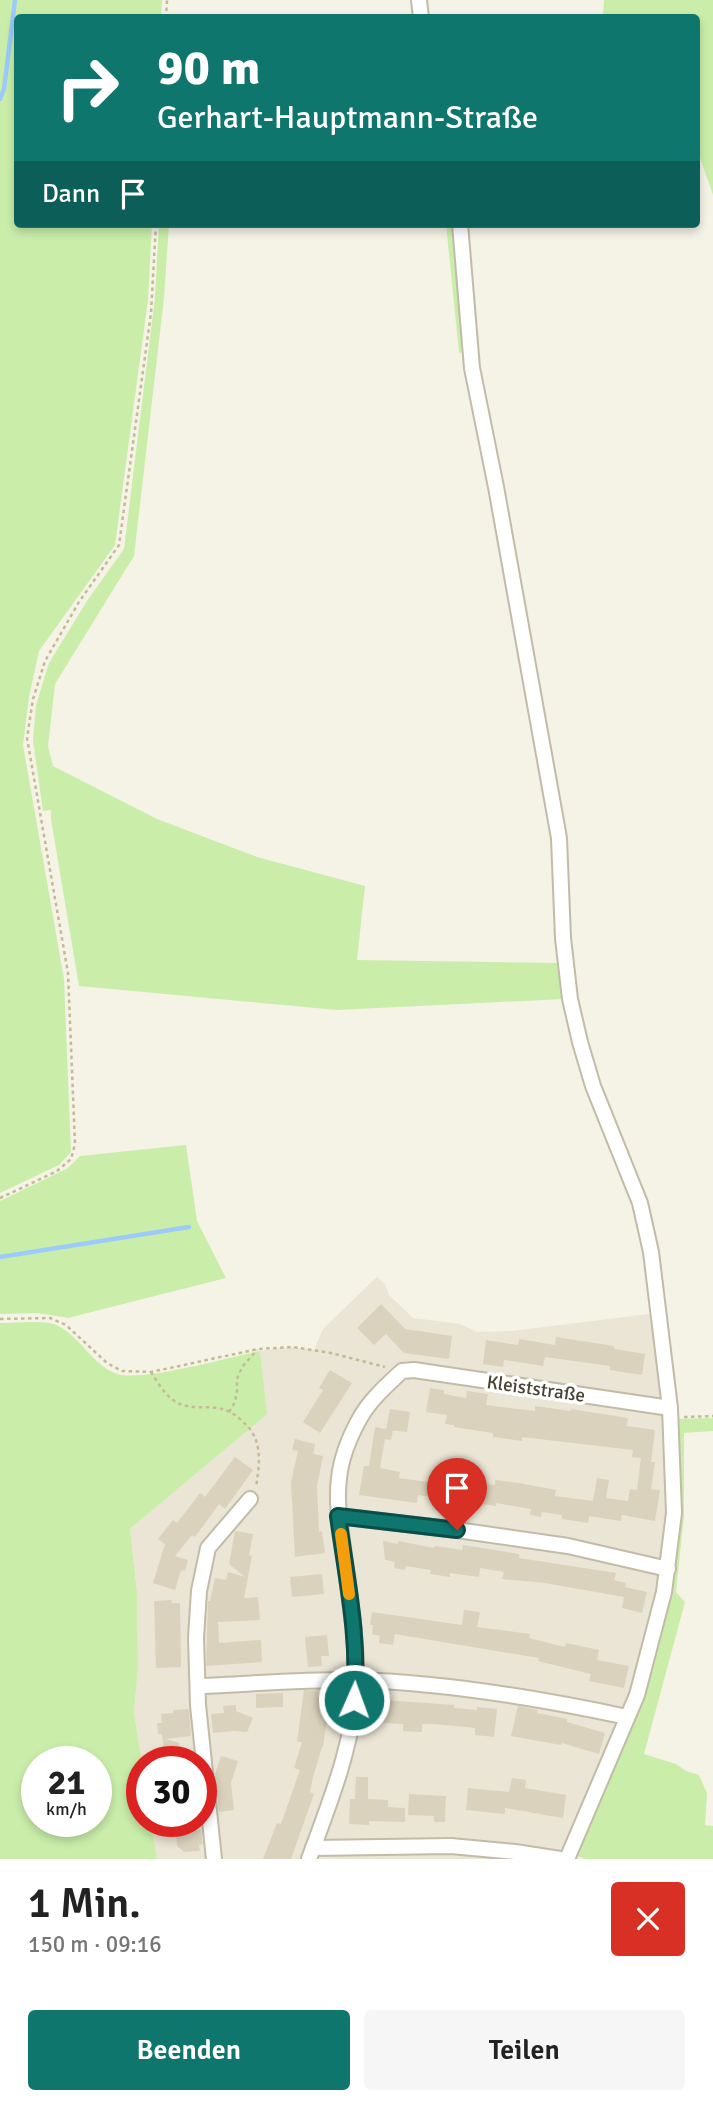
<!DOCTYPE html>
<html lang="de">
<meta charset="utf-8">
<style>
:root{--surface:#fff;--page:#f6f6f6;--text:#222;--muted:#767676;--accent:#0f766e}
body{margin:0;font-family:Signika,sans-serif;background:var(--page);color:var(--text);height:100vh;display:flex;flex-direction:column;font-size:26px;white-space:nowrap}
*{box-sizing:border-box;margin:0}
p{font-size:23px;color:var(--muted)}
.icon{flex:none;width:38px;height:38px;fill:none;stroke:currentColor;stroke-width:2;stroke-linecap:round;stroke-linejoin:round}
.map{position:relative;height:1859px;overflow:hidden}
.sheet{display:flex;flex-direction:column;background:var(--surface);flex:1}
.sheet>*{flex:none}
.banner{position:absolute;left:14px;top:14px;width:686px;height:214px;border-radius:7px;box-shadow:0 4px 10px #0003;background:#0f766e;color:#fff;overflow:hidden}
.speed{position:absolute;left:21px;top:1746px;display:flex;gap:14px;font-size:35px;font-weight:700;text-align:center}
.speed>*{display:grid;place-content:center;width:91px;height:91px;border-radius:50%;background:var(--surface);box-shadow:0 4px 10px #0003;line-height:1}
.speed small{font-size:18px;font-weight:400}
.speed .limit{border:10px solid #d22;background:#fff;color:#111}
.pin{position:absolute;display:grid;place-items:center;width:60px;height:60px;color:#fff;margin:-72px -30px;border-radius:50% 50% 50% 0;rotate:-45deg;box-shadow:0 0 7px #0007}
.pin .icon{rotate:45deg}
.me{position:absolute;width:77px;margin:-38px;rotate:2deg;stroke-linejoin:round;filter:drop-shadow(0 0 5px #0008)}
.turn{display:flex;align-items:center;gap:24px;height:147px;padding:0 28px;font-size:32px}
.turn .icon{width:91px;height:91px;stroke-width:2.5}
.turn b{display:block;font-size:49px;line-height:60px}
.then{display:flex;align-items:center;height:66px;padding:0 28px;background:#0003;gap:14px;font-size:26px}
.round{display:grid;place-items:center;flex:none;width:74px;height:74px;border-radius:7px;background:var(--page)}
.headline{display:flex;align-items:center;justify-content:space-between;height:119px;padding:0 28px}
h1{font-size:42px;font-weight:600;line-height:52px}
.action{display:flex;gap:14px;margin-top:auto;padding:14px 28px}
.action a{flex:1;height:80px;border-radius:7px;background:var(--accent);color:#fff;font-size:28px;font-weight:600;line-height:80px;text-align:center}
.action a+a{background:var(--page);color:var(--text)}
.map>svg:first-child{display:block}
.residential{fill:#eae5d4}
.green{fill:#caeeaa;fill-rule:evenodd}
.lines{fill:none;stroke-linecap:round;stroke-linejoin:round}
.stream{stroke:#9ccbf9;stroke-width:4.5}
.building{fill:#dbd2bd}
.minor-casing{stroke:#c2bba8;stroke-width:18}
.path{stroke:#c5b997;stroke-width:2.5;stroke-dasharray:3.5 3.5;stroke-linecap:butt}
.minor{stroke:#fff;stroke-width:14}
.route-casing{stroke:#0a4d48;stroke-width:18}
.route{stroke:#0f766e;stroke-width:12}
.slow{stroke:#f59e0b;stroke-width:12}
.labels{text-anchor:middle;stroke-width:7;stroke-linejoin:round;paint-order:stroke}
.street-label{font-size:19px;fill:#494335;stroke:#fff}
</style>
<div class="map">
<svg width="713" height="1859" viewBox="0 0 713 1859">
<rect width="100%" height="100%" fill="#f5f2e6"/>
<path class="residential" d="M377 1277 385 1284 389 1295 413 1318 460 1324 477 1332 512 1331 657 1313 668 1417V1546L638 1680 568 1855 581 1859H157L151 1822H201V1762L142 1763 134 1712 138 1668 137 1592 130 1529 266 1414 260 1351 293 1347 314 1350 323 1329Z"/>
<g class="green">
<path d="M0 0H162L161 17 18 18V224H152L148 300 115 545 39 651 29 697 23 745 64 979 71 1152 59 1165 0 1193Z"/>
<path d="M604 0H713V195L697 149 696 18 603 17Z"/>
<path d="M159 224H169L164 298 134 556 55 684 48 746 53 766 157 819 257 857 365 886 357 960 560 963 564 999 337 1010 79 986 51 819V810L43 811 33 741 36 705 49 663 87 601 124 549 155 297Z"/>
<path d="M446 224H454L464 352 459 353Z"/>
<path d="M186 1145 197 1221 226 1278 68 1318 38 1313 0 1314V1201L68 1168 80 1156Z"/>
<path d="M0 1323C14 1323 41 1320 54 1324 79 1334 92 1365 117 1374 143 1382 230 1357 260 1351L267 1414 130 1529 137 1592 138 1668 134 1712 142 1763V1822H151L157 1859H0ZM37 1762H96V1822H37Z"/>
<path d="M713 1418V1431L684 1433V1516L676 1592 685 1602 644 1754 676 1764 686 1771 699 1775 707 1793 705 1825 713 1826V1859H585L571 1854 639 1695 667 1591 672 1419Z"/>
</g>
<g class="lines">
<g class="stream">
<path d="M0 99 4 89 15 0"/>
<path d="M0 1257 189 1227"/>
</g>
</g>
<g class="building">
<path d="M381 1304 405 1329 452 1336 449 1359 404 1353 386 1334 374 1345 357 1328Z"/>
<path d="M556 1337 614 1346V1349L645 1354 642 1375 610 1370V1366L545 1357 543 1366 504 1360 503 1367 483 1364 486 1340 518 1345 519 1339 555 1345Z"/>
<path d="M330 1370 352 1383 320 1433 303 1422 323 1390 319 1388Z"/>
<path d="M430 1388 444 1390V1394L466 1398 467 1391 488 1394 486 1405 535 1411V1406L571 1411V1409L628 1418 627 1426 655 1430 651 1462H655L651 1489 660 1490 655 1521 622 1515 621 1521 589 1516 588 1523 562 1519V1515L542 1512 541 1517 530 1515 531 1509 496 1503V1506L418 1495 417 1503 359 1495 364 1466H369L375 1427 386 1429 390 1409 410 1412 407 1432 389 1430H393L391 1440 385 1439 380 1468 400 1472 399 1478 428 1482 429 1475 449 1478 451 1464 469 1467 467 1482 495 1485V1480L519 1483 556 1490 555 1496 593 1501 597 1478 609 1480 606 1498 628 1501 630 1489 637 1490 641 1458 632 1457 633 1450 522 1437V1441L493 1437V1433L454 1427V1425L445 1424 447 1415 426 1412Z"/>
<path d="M295 1439 315 1444 313 1454 323 1456 317 1486 319 1532 322 1531 325 1553 295 1557 291 1482 298 1451 292 1450Z"/>
<path d="M235 1457 253 1470 225 1509 219 1504 195 1537 192 1535 175 1556 188 1560 185 1571 181 1570 175 1590 153 1583 165 1544 158 1539 173 1520 177 1523 200 1493 205 1497Z"/>
<path d="M235 1531 253 1534 249 1555 252 1556 244 1598 258 1597 260 1620 218 1622 219 1643 261 1640 262 1662 206 1666 208 1601H210L215 1578 226 1580 228 1572 245 1577 229 1564Z"/>
<path d="M383 1541 398 1544V1541L434 1548 435 1546 462 1550 463 1545 519 1554V1558L616 1573 614 1580 626 1583 625 1587 647 1592 642 1613 622 1608 624 1597 545 1583 502 1579 504 1572 480 1568 479 1577 450 1573V1577L430 1574 431 1570 406 1566 405 1570 394 1568 395 1562 385 1560Z"/>
<path d="M322 1574 324 1594 292 1597 290 1577Z"/>
<path d="M172 1600 171 1603H180L181 1667 156 1668 154 1601Z"/>
<path d="M464 1610 480 1612 477 1627 530 1634 529 1638 565 1647 566 1643 599 1650 597 1660 629 1666 624 1688 589 1681 591 1674 538 1661 539 1658 395 1634 393 1645 379 1643 380 1636 372 1634 373 1625H370L372 1612 462 1625Z"/>
<path d="M327 1635 329 1656H321L322 1666 308 1667 305 1637Z"/>
<path d="M304 1690 318 1691 317 1697 330 1698 323 1747H322L313 1777 310 1792 314 1794 291 1859H263L277 1823 281 1824 300 1770 294 1768 302 1742H297Z"/>
<path d="M283 1693V1707L256 1708V1694Z"/>
<path d="M384 1700 454 1705V1708L477 1710V1707L497 1709 494 1737 475 1735V1728L434 1724H422V1732L403 1731V1724L383 1723Z"/>
<path d="M236 1705V1711L253 1718 247 1732 232 1731 213 1733 211 1714 224 1713 223 1706Z"/>
<path d="M518 1706 538 1710 537 1713 567 1719V1722L605 1733 599 1754 562 1743 561 1745 511 1736Z"/>
<path d="M189 1709 191 1736 166 1739 179 1743 181 1762H165L162 1734H158L157 1723H162L161 1714 173 1713V1710Z"/>
<path d="M221 1756 238 1761 231 1783 234 1810 219 1812 215 1774Z"/>
<path d="M356 1777H368V1799L388 1800V1807L405 1808V1822L369 1821V1825L349 1824 350 1799H355Z"/>
<path d="M512 1778 526 1780 525 1788 566 1795 563 1818 505 1808V1814L466 1810 468 1788 509 1792Z"/>
<path d="M409 1794 446 1796 445 1822H434V1816L408 1815Z"/>
<path d="M195 1824V1830H201L203 1844 199 1845 200 1851 184 1852 177 1846 176 1831 184 1830V1825Z"/>
</g>
<g class="lines">
<defs>
<g id="minor">
<path d="M419 0 421 18"/>
<path d="M460 224 472 368 496 487 559 838 563 938 570 999 580 1042 593 1086 640 1203 651 1252 670 1408 674 1513 664 1592 637 1695 567 1859"/>
<path d="M338 1516 457 1530 568 1546 668 1569"/>
<path d="M199 1686C251 1684 306 1679 358 1680 449 1683 538 1698 627 1717"/>
<path d="M313 1848 451 1846 515 1852 560 1859"/>
<path d="M214 1859 198 1705 196 1638 199 1591 208 1548 250 1499"/>
<path d="M309 1859C330 1801 355 1742 356 1680 357 1636 348 1591 343 1547 340 1525 336 1501 339 1478 341 1459 350 1436 360 1418 370 1400 387 1385 402 1371L414 1370 670 1408"/>
</g>
</defs>
<use href="#minor" class="minor-casing"/>
<g class="path">
<path d="M166 18 167 0"/>
<path d="M0 1198 57 1171 71 1159 75 1144 68 973 27 738 33 699 45 661 79 602 119 545 151 313 156 224"/>
<path d="M0 1319 50 1318 66 1325 107 1363 122 1371 151 1372 258 1349 293 1347 331 1353 385 1367"/>
<path d="M151 1372C158 1383 167 1399 180 1404 191 1409 206 1406 218 1408 228 1410 235 1414 242 1421 263 1438 260 1462 256 1487"/>
<path d="M229 1412 235 1402 237 1391V1379L242 1367 257 1350"/>
<path d="M684 1417 713 1416"/>
</g>
<use href="#minor" class="minor"/>
</g>
<g class="lines">
<defs>
<path id="route" d="M354 1700C360 1639 346 1576 338 1516L457 1530"/>
</defs>
<use href="#route" class="route-casing"/>
<use href="#route" class="route"/>
<path class="slow" d="M341 1534 349 1594"/>
</g>
<g class="labels">
<g class="street-label">
<text transform="translate(536 1388) rotate(8)" y="7">Kleiststraße</text>
</g>
</g>
</svg>
<div class="speed"><div>21<small>km/h</small></div><div class="limit">30</div></div>
<div class="pin" style="left:457px;top:1530px;background:#d93025"><svg class="icon" aria-label="arrive" viewBox="0 0 24 24"><path d="M6 21V4h12l-3 4 3 4H6"/></svg></div>
<svg class="me" style="left:354px;top:1700px" viewBox="-20 -20 40 40"><circle r="17" fill="#0f766e" stroke="#fff" stroke-width="3"/><path d="M0-11L8 9 0 5-8 9z" fill="#fff"/></svg>
<div class="banner">
<div class="turn"><svg class="icon" aria-label="right" viewBox="0 0 24 24"><path d="M7 20v-9h11M14 6l5 5-5 5"/></svg><div><b>90 m</b>Gerhart-Hauptmann-Straße</div></div>
<div class="then">Dann<svg class="icon" aria-label="arrive" viewBox="0 0 24 24"><path d="M6 21V4h12l-3 4 3 4H6"/></svg></div>
</div>
</div>
<section class="sheet">
<div class="headline"><div><h1>1 Min.</h1><p>150 m · 09:16</p></div><a class="round" style="background:#d93025;color:#fff"><svg class="icon" aria-label="close" viewBox="0 0 24 24"><path d="M6 6l12 12M18 6L6 18"/></svg></a></div>
<div class="action"><a>Beenden</a><a>Teilen</a></div>
</section>
